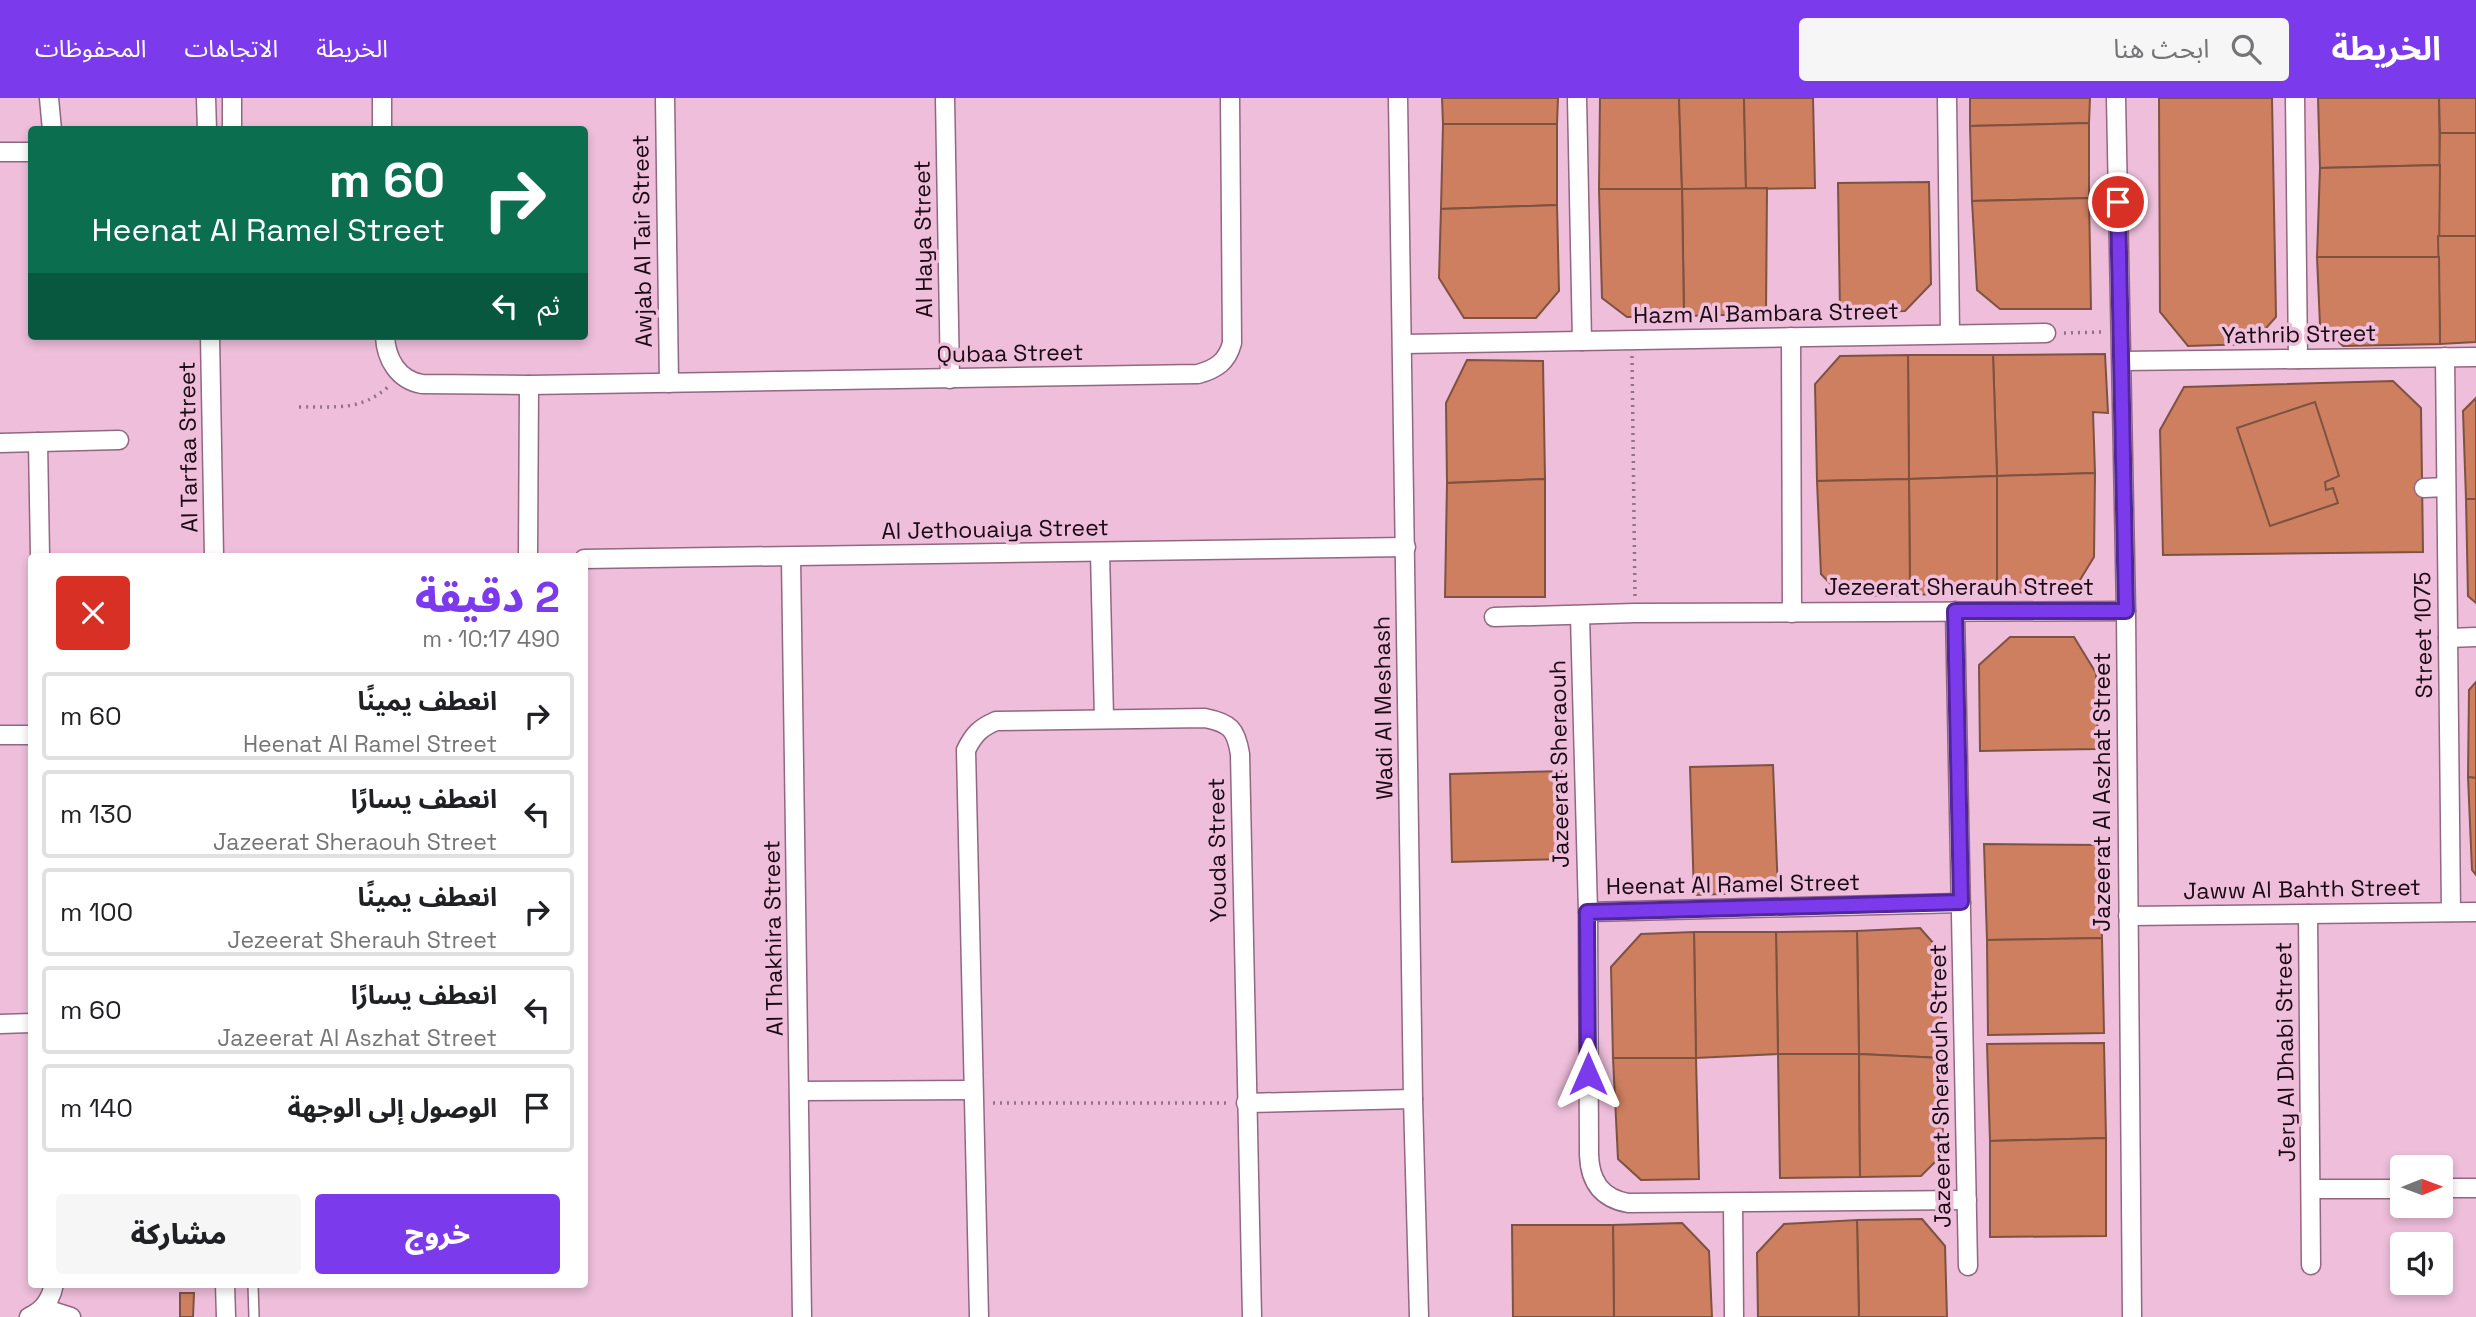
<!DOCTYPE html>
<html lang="ar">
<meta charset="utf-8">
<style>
:root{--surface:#fff;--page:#f6f6f6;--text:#202124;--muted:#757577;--line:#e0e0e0;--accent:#7c3aed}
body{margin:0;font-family:"Space Grotesk","Noto Sans Arabic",sans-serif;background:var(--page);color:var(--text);direction:rtl;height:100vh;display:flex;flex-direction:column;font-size:26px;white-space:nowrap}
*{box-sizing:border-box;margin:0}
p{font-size:23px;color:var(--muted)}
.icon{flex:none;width:38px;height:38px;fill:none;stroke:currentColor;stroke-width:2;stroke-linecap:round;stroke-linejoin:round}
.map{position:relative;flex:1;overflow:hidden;direction:ltr}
.details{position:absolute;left:28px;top:455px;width:560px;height:735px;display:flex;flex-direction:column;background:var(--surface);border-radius:7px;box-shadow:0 4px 10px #0003;direction:rtl}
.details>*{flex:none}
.banner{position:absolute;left:28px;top:28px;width:560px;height:214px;border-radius:7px;box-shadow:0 4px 10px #0003;direction:rtl;background:#0b6e4f;color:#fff;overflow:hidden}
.needle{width:46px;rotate:89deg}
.fabs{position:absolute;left:2390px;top:1057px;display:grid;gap:14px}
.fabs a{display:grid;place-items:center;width:63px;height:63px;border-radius:7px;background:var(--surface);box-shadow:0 4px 10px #0003;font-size:35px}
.pin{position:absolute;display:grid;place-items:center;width:60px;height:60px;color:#fff;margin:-30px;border:4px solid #fff;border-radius:50%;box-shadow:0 2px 7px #0007}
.me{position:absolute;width:77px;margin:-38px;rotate:0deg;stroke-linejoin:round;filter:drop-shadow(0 0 5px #0008)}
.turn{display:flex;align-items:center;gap:24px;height:147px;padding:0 28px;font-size:32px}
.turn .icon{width:91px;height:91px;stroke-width:2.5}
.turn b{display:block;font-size:49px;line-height:60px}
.then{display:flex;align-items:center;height:66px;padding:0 28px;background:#0003;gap:14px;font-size:26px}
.round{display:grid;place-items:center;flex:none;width:74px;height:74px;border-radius:7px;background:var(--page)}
.overview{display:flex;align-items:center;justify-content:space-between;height:119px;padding:0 28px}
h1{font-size:42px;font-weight:800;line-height:52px;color:var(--accent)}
.button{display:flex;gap:14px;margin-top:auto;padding:14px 28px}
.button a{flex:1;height:80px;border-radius:7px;background:var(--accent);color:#fff;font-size:28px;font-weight:800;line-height:80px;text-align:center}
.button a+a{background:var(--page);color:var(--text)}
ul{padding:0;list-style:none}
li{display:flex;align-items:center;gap:21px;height:88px;margin:0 14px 10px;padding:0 14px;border:4px solid var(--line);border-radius:7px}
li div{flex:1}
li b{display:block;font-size:26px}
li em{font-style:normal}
header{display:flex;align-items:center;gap:42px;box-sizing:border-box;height:98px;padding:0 35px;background:var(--accent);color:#fff}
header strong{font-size:33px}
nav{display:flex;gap:38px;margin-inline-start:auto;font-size:24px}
.search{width:490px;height:63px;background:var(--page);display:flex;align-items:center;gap:18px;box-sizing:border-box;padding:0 24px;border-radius:7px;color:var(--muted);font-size:26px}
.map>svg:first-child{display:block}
.building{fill:#ce7f60;stroke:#7e5241;stroke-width:2}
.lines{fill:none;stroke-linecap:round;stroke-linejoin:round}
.lane-casing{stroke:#926781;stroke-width:12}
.street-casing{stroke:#926781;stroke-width:21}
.path{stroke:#947286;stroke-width:3.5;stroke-dasharray:2 5;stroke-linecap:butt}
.lane{stroke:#fff;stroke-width:9}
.street{stroke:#fff;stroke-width:18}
.route-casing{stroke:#51269a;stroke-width:18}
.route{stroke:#7c3aed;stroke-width:12}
.labels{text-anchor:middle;stroke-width:7;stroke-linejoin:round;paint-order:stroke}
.street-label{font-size:23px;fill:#1a0a14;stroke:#eebeda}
</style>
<header>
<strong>الخريطة</strong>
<div class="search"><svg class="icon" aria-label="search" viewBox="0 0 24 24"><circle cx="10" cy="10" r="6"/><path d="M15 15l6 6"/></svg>ابحث هنا</div>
<nav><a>الخريطة</a><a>الاتجاهات</a><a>المحفوظات</a></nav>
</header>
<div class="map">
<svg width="2476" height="1219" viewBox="0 0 2476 1219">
<rect width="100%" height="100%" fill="#eebeda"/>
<g class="building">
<path d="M1442 0H1558L1557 26H1443Z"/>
<path d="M1600 0H1679L1682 91H1599Z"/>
<path d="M1679 0H1744L1746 91H1682Z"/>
<path d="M1744 0H1813L1815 90 1746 91Z"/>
<path d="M1970 0H2090L2089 25 1970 28Z"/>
<path d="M2159 0H2272L2276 219 2252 246 2188 248 2160 214Z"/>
<path d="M2318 0H2439L2440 67 2320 70Z"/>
<path d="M2439 0H2476V35H2440Z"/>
<path d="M2089 25V100L1972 103 1970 28Z"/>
<path d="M1443 26H1557V107L1441 111Z"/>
<path d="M2440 35H2476V138H2438Z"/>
<path d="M2440 67 2439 159H2317L2320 70Z"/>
<path d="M1929 84 1931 186 1905 213 1840 215 1838 85Z"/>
<path d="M1767 90 1766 216 1684 218 1682 91Z"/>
<path d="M1599 91H1682L1684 218 1627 219 1602 200Z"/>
<path d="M2089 100 2091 211H2000L1977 192 1972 103Z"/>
<path d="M1557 107 1559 193 1536 220H1464L1439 180 1441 111Z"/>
<path d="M2438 138H2476V244L2440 246Z"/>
<path d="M2317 159H2439L2440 246 2343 248 2320 227Z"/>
<path d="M2105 256 2108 315 2093 314 2095 375 1997 378 1993 257Z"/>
<path d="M1908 257H1993L1997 378 1909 381Z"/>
<path d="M1908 257 1909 381 1817 383 1815 286 1840 258Z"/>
<path d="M1467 262 1543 263 1545 381 1447 385 1446 305Z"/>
<path d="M2393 283 2421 310 2423 454 2163 457 2160 332 2184 289Z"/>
<path d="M2476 300V401H2466L2463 313Z"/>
<path d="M2315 304 2339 378 2325 384 2326 392 2333 390 2338 405 2270 428 2237 330Z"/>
<path d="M2095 375 2094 459 2072 495 1997 494V378Z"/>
<path d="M1997 378V494L1910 497 1909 381Z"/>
<path d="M1545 381V499H1445L1447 385Z"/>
<path d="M1909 381 1910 497 1842 498 1821 476 1817 383Z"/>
<path d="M2466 401H2476V505L2468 498Z"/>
<path d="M2010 539H2074L2096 575 2098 651 1980 653 1979 567Z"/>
<path d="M2476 584V680L2468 679 2469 592Z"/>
<path d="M1773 667 1778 794 1694 797 1690 669Z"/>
<path d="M1565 673V761L1452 764 1450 676Z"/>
<path d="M2468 679 2476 680V777L2472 772Z"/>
<path d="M1984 746 2100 747 2102 840 1987 842Z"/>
<path d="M1920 830 1941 854 1942 960 1859 956 1857 833Z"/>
<path d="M1857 833 1859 956H1778L1776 834Z"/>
<path d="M1694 834H1776L1778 956 1696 960Z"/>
<path d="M1694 834 1696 960H1613L1611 869 1641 836Z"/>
<path d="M2102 840 2104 935 1988 937 1987 842Z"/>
<path d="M2104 945 2106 1040 1990 1043 1987 946Z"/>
<path d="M1778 956H1859L1860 1079 1780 1080Z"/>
<path d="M1859 956 1942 960 1943 1056 1921 1078 1860 1079Z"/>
<path d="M1613 960H1696L1699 1081 1641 1082 1618 1061Z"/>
<path d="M2106 1040V1138L1990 1139V1043Z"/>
<path d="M1922 1121 1945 1148 1947 1219H1859L1857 1122Z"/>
<path d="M1857 1122 1859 1219H1758L1757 1155 1784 1126Z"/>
<path d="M1682 1125 1709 1153 1712 1219H1614L1613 1127Z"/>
<path d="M1512 1127H1613L1614 1219H1513Z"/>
<path d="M180 1195H194L193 1219H180Z"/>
</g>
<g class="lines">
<defs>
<path id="lane" d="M253 1186 254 1219"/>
<g id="street">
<path d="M49 0 52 32"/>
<path d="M206 0 207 32"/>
<path d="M232 0V32"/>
<path d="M382 0V32"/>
<path d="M665 0 669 285"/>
<path d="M945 0 950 281"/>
<path d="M1398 0 1413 1001 1419 1219"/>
<path d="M1577 0 1582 243"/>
<path d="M1947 0 1950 236"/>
<path d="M2116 0 2126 513 2132 1219"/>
<path d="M2295 0 2298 261"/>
<path d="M0 54H32"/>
<path d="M210 238 214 458"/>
<path d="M385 238C386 261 398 282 422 286L529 287 1198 276C1216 271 1227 264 1232 245L1230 0"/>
<path d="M1791 239 1792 515"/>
<path d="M1403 246 2046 235"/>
<path d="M2445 259 2451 814"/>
<path d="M2122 263 2476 259"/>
<path d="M38 344 40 458"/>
<path d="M0 345 119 342"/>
<path d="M2424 390 2446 389"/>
<path d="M1100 454 1104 620"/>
<path d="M528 458 529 287"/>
<path d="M791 460 802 1219"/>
<path d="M584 461 1406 449"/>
<path d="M1955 513 1968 1168"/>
<path d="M1580 518 1588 814 1589 1057C1590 1083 1601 1100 1628 1105L1967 1102"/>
<path d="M1494 519 1635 515 2126 513"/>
<path d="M2448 540 2476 539"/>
<path d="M0 637H32"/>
<path d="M1588 814 1961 805"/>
<path d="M2308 816 2311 1167"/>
<path d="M2128 818 2476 814"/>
<path d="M0 926 32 925"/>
<path d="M801 993 973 992"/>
<path d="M1246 1005 1413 1001"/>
<path d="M2441 1090H2476"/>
<path d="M2311 1091H2403"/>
<path d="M1733 1105 1734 1219"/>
<path d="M225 1186 226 1219"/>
<path d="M43 1210 71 1219"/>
<path d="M29 1219C43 1213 51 1202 54 1186"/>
<path d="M979 1219 966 652C974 636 980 630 996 623L1205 620C1230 625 1236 631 1240 656L1252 1219"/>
</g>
</defs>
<use href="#lane" class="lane-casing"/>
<use href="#street" class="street-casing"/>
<g class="path">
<path d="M2064 235 2102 234"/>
<path d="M1632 258 1635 499"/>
<path d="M299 309C336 308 360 314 389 288"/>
<path d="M993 1005H1230"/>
</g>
<use href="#lane" class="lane"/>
<use href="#street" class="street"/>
</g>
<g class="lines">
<defs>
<path id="route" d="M1588 976 1587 814 1961 804 1955 513H2126L2118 104"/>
</defs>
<use href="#route" class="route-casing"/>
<use href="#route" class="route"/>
</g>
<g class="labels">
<g class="street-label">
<text transform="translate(923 141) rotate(-91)" y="8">Al Haya Street</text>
<text transform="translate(642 143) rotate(-91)" y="8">Awjab Al Tair Street</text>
<text transform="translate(1766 215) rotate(-1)" y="8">Hazm Al Bambara Street</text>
<text transform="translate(2299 236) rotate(-1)" y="8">Yathrib Street</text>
<text transform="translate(1010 255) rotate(-1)" y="8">Qubaa Street</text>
<text transform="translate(188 349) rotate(-91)" y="8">Al Tarfaa Street</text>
<text transform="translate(995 431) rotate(-1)" y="8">Al Jethouaiya Street</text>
<text x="1959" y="497">Jezeerat Sherauh Street</text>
<text transform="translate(2423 537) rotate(-91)" y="8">Street 1075</text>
<text transform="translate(1383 610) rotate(-91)" y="8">Wadi Al Meshash</text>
<text transform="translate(1559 666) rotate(-91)" y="8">Jazeerat Sheraouh</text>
<text transform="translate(2102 694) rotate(-90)" y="8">Jazeerat Al Aszhat Street</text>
<text transform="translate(1217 752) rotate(-91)" y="8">Youda Street</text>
<text transform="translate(1733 786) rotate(-1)" y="8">Heenat Al Ramel Street</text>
<text transform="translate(2302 791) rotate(-1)" y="8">Jaww Al Bahth Street</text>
<text transform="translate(773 840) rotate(-91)" y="8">Al Thakhira Street</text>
<text transform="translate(2285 954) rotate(-91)" y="8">Jery Al Dhabi Street</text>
<text transform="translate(1940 988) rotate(-91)" y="8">Jazeerat Sheraouh Street</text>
</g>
</g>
</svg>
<div class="fabs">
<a><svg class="needle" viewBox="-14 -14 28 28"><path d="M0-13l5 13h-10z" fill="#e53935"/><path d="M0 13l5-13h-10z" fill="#757577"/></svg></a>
<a><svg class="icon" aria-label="sound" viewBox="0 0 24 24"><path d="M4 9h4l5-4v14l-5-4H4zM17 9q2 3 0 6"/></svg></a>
</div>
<div class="pin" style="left:2118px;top:104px;background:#d93025"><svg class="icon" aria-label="arrive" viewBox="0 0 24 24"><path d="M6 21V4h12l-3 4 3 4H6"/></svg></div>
<svg class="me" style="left:1588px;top:976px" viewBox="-20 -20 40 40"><path d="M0-17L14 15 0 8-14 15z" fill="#7c3aed" stroke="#fff" stroke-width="4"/></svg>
<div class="banner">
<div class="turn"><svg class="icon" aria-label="right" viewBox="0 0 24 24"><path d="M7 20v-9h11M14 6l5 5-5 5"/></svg><div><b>60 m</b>Heenat Al Ramel Street</div></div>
<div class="then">ثم<svg class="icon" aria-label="left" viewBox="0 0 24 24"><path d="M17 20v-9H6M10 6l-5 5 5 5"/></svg></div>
</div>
<section class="details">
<div class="overview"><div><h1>2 دقيقة</h1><p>490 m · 10:17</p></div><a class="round" style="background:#d93025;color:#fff"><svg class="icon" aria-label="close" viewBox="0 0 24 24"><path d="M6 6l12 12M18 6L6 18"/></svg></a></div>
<ul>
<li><svg class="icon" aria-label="right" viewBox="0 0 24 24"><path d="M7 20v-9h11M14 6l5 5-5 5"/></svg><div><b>انعطف يمينًا</b><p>Heenat Al Ramel Street</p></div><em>60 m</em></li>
<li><svg class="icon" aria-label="left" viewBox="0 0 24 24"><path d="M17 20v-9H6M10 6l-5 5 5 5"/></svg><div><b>انعطف يسارًا</b><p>Jazeerat Sheraouh Street</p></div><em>130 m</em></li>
<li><svg class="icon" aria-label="right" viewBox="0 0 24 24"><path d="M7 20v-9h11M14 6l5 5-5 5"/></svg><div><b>انعطف يمينًا</b><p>Jezeerat Sherauh Street</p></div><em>100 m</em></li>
<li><svg class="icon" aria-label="left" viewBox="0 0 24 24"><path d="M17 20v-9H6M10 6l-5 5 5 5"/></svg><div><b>انعطف يسارًا</b><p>Jazeerat Al Aszhat Street</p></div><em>60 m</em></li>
<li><svg class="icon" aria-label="arrive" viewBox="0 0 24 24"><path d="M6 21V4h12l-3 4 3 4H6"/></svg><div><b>الوصول إلى الوجهة</b></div><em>140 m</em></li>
</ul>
<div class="button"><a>خروج</a><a>مشاركة</a></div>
</section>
</div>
